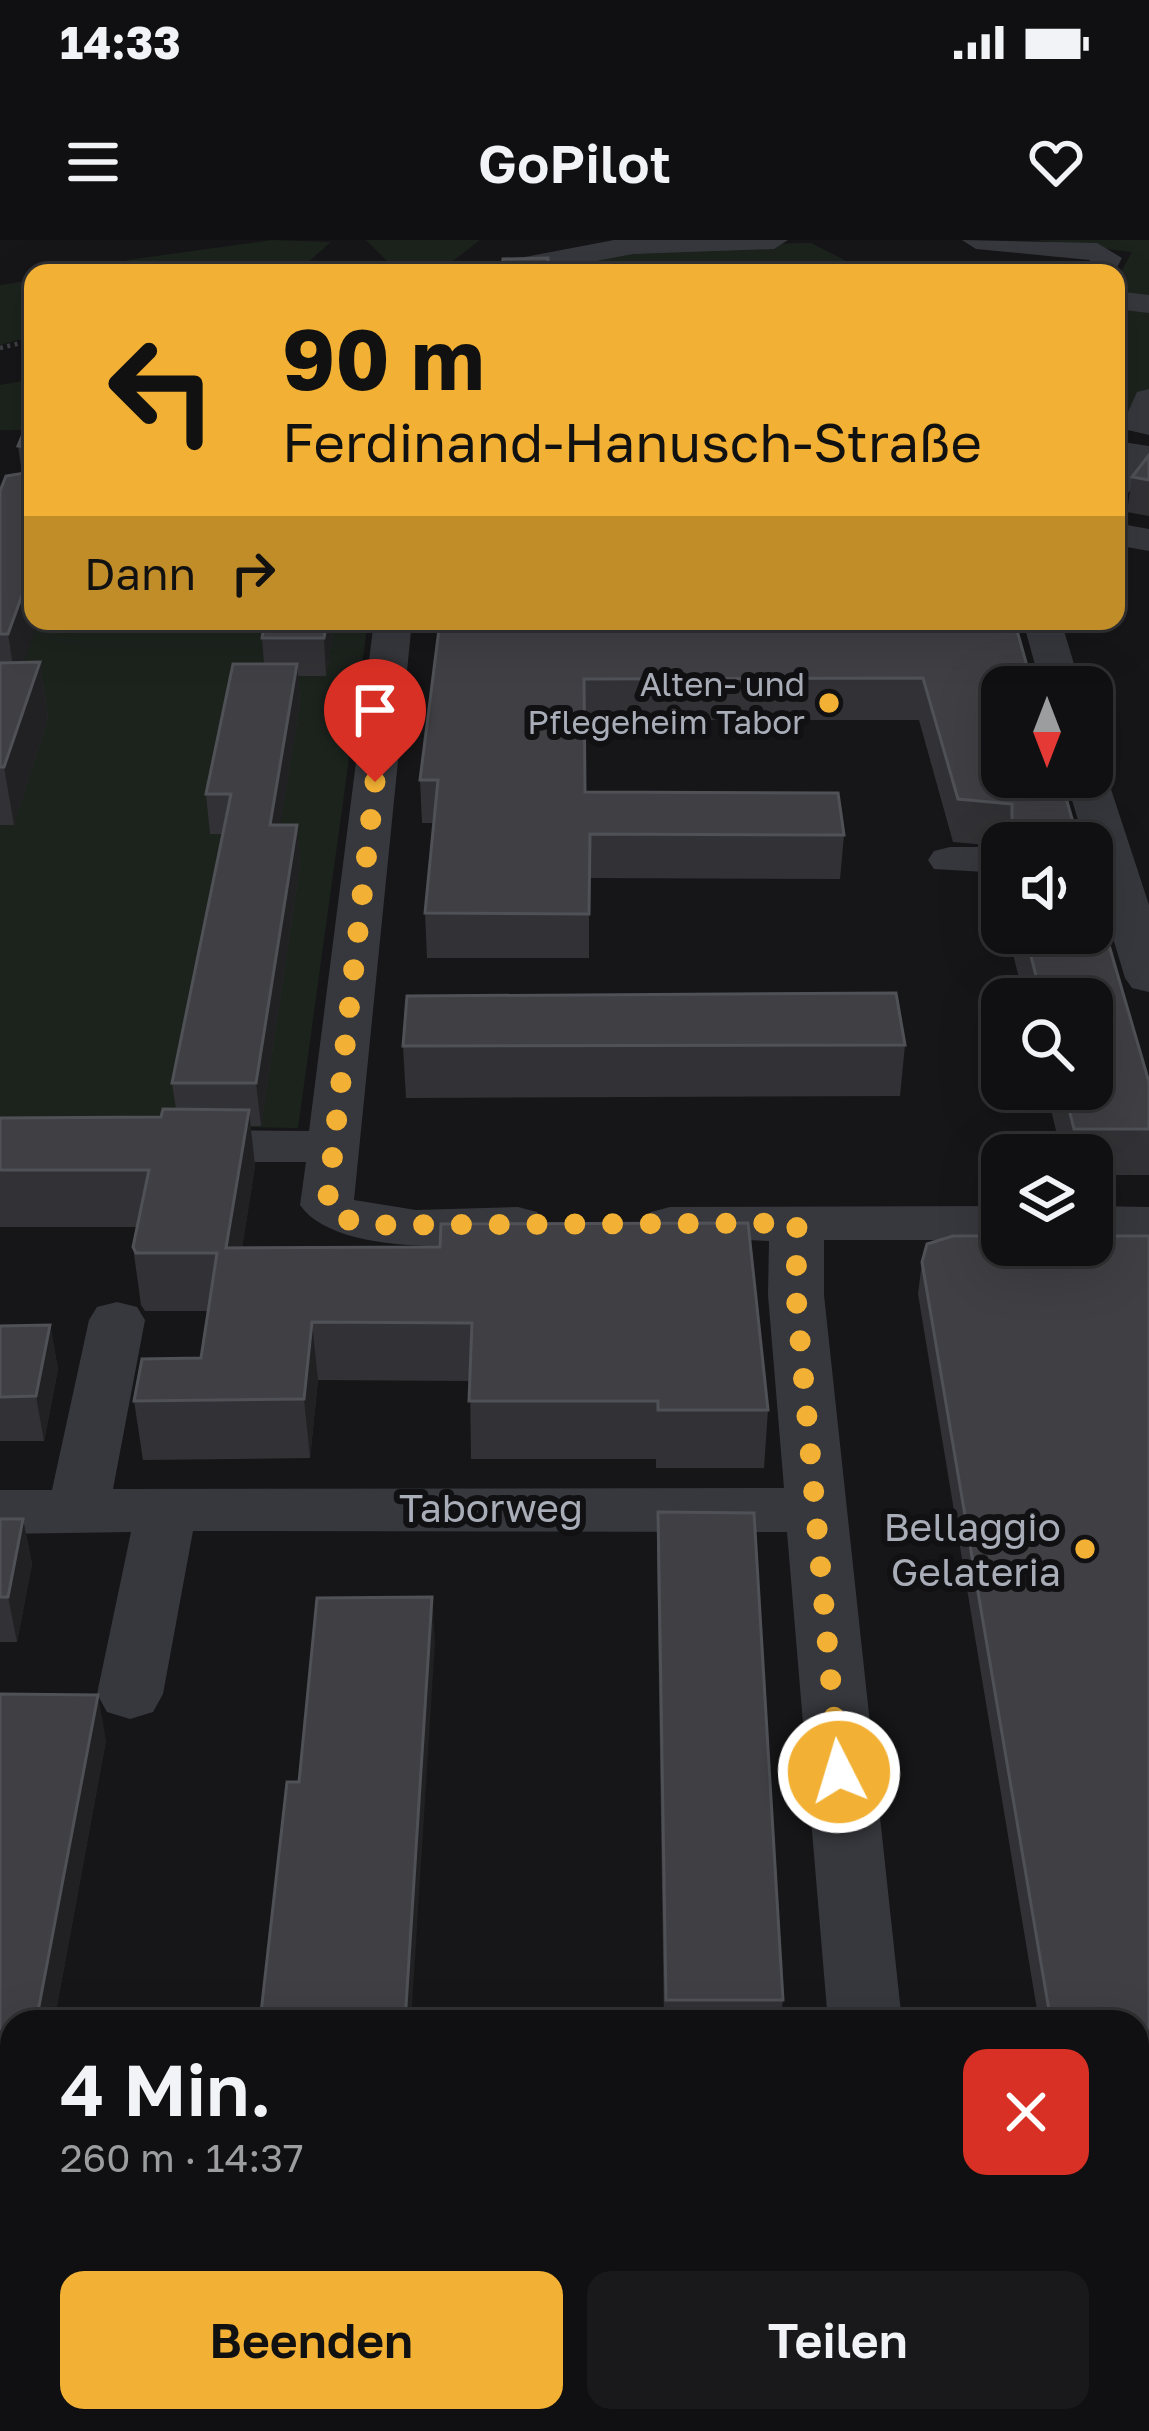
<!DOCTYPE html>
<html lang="de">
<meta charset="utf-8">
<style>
:root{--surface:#101012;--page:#19191b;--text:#f1f3f6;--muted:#9c9d9f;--line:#303032;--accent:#f2b134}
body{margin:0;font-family:"Golos Text",sans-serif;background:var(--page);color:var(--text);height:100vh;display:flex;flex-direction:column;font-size:45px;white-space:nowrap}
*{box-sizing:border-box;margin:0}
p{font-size:39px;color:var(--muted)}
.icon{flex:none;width:66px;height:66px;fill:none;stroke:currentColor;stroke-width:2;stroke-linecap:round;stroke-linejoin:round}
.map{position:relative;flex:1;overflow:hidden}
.sheet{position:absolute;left:0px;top:1770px;width:1149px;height:423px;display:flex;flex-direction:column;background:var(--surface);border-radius:36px 36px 0 0;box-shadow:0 12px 48px #0002,0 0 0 3px var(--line)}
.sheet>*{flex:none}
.guide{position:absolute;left:24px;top:24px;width:1101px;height:366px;border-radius:24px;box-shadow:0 12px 48px #0002,0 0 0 3px var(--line);background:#f2b134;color:#111;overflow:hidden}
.needle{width:78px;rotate:180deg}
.controls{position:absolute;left:981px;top:426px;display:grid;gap:24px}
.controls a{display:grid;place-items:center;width:132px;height:132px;border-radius:24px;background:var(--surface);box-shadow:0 12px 48px #0002,0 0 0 3px var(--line);font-size:60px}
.pin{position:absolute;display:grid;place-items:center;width:102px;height:102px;color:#fff;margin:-123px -51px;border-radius:50% 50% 50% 0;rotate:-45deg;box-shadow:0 0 12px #0007}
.pin .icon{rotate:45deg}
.me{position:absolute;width:132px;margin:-66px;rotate:355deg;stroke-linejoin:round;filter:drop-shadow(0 0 9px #0008)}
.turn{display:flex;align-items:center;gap:42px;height:252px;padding:0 60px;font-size:54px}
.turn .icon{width:156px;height:156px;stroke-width:2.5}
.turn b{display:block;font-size:84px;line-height:102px}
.then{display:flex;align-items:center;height:114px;padding:0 60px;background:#0003;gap:24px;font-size:45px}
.round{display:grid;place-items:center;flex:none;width:126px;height:126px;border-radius:24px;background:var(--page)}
.headline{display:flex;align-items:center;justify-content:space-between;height:204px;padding:0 60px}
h1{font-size:72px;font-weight:600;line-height:90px}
.action{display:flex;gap:24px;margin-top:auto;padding:24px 60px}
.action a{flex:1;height:138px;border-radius:24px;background:var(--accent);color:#111;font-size:48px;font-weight:600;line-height:138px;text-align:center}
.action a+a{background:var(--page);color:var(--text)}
.status{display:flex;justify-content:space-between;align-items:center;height:84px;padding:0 60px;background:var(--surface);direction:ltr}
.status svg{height:33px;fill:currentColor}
header{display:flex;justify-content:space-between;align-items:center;height:156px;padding:0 60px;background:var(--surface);font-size:54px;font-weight:600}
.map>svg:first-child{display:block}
.green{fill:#1c231d}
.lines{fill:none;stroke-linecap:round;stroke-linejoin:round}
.path-far1{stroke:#3d3f44;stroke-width:4.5;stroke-dasharray:3 4.5;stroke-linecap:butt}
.path{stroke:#3d3f44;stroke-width:10;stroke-dasharray:8 12;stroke-linecap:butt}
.minor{fill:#37383d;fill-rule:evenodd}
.wall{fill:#323236}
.shaded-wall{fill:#212124}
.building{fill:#3f3f44;stroke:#4f5156;stroke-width:3}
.route{stroke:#f2b134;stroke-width:21;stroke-dasharray:0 37.8}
.poi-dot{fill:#f2b134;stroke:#111113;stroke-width:4.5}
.labels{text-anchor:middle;stroke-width:12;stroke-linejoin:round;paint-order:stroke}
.far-poi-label{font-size:33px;fill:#a8adb8;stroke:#111113;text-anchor:end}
.street-label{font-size:39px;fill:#a8adb8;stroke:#111113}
.poi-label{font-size:39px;fill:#a8adb8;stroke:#111113;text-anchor:end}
</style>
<div class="status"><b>14:33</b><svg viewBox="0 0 49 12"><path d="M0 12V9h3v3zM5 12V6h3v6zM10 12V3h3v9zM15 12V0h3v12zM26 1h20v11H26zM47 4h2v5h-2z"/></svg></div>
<header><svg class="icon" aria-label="menu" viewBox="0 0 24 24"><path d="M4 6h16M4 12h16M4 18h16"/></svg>GoPilot<svg class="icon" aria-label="heart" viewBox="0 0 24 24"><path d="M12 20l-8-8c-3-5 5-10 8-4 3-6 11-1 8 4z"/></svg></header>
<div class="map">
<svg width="1149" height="2191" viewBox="0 0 1149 2191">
<rect width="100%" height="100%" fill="#161618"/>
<g class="green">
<path d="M272 0 331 2 306 24 319 33H87L125 28 127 20Z"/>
<path d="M366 0H480L449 24 399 33Z"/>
<path d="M1035 0H1149V60L1116 54V41L1132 12Z"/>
<path d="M797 3H811L870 33H527L627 12Z"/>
<path d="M33 40V96L0 105V45Z"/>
<path d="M1116 64 1149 68V194L1116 188Z"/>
<path d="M33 139V190H0V145Z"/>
<path d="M38 381H368L298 888 0 883V445L16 444Z"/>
</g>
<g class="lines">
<path class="path-far1" d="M0 108 33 100"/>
<g class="path">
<path d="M1057 2181 1061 2191"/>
<path d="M1040 2191 1047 2181"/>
</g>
<g class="minor">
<path d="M614 0H788L774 9 633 14 534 33H473L488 24Z"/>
<path d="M962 0 1097 3 1122 18 1114 33H1084L1090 20 976 9Z"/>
<path d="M1116 51 1149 55V73L1116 69Z"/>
<path d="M1149 149V195L1128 190 1123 183 1137 152Z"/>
<path d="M1116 201 1149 206V230L1128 253 1116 257Z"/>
<path d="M1116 283 1149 289V311L1116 305Z"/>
<path d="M374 381H412L354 960 416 970 518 967 537 972 545 984 537 996C482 1010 335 1017 300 965L306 922H176L158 917 150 906 158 895 176 890 309 891Z"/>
<path d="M1023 381H1061L1081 447H1041Z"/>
<path d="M1092 526 1107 537 1149 665V752L1132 748 1125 738 1092 628V603H1085L1065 537H1092Z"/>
<path d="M950 607H1002V633L934 629 928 620 934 611Z"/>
<path d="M1002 966V1000H824V1055L902 1782H828L787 1292 193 1291 163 1454 153 1472 130 1479 107 1472 97 1454 131 1292 0 1294V1250H52L89 1080 97 1067 117 1062 137 1067 145 1080 113 1249 784 1248 768 1055 769 1001 651 996 643 984 651 972 670 967Z"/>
<path d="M1092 966 1149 967V1001L1092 1000Z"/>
<path d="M12 2026V2108L0 2113V2031Z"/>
<path d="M856 2181H940L942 2191H856Z"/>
</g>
</g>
<g class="wall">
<path d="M33 170 24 422H40L48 478 14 585H0V251L22 233 18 206Z"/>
<path d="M1149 215V276L1127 272 1132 237Z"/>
<path d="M265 381H335L326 436H298L300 462 280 585H297L300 625 261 886H250L255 926 242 1008 768 1170 764 1228H656V1219H471L470 1141 318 1140 310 1218 143 1220 134 1161 201 1118 208 1071H145L141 1065 133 1007 137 987H0V878L161 877 176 869 172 843 223 594H210L206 554 264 424 262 398Z"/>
<path d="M798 381H912L914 387 1060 537 1002 603V667L995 637 999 606 953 602 919 480H584L585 552 844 595 840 639 589 638V718H427L425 673 434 583H422L420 540 584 389 799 387Z"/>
<path d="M1008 693H1092L1149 842V935H1092V915H1062L1046 849H1092V759H1024Z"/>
<path d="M905 805 900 856 406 858 403 806Z"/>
<path d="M953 996H1002V1005H1092V996H1149V2191H1108L1105 2181H1137V1782H1039L918 1054 922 1022 927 1004Z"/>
<path d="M50 1085 58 1129 44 1201H0V1086Z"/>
<path d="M658 1272 783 1760 781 1782H664L657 1317Z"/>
<path d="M0 1279H23L32 1324 17 1402H0Z"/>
<path d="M0 1454 106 1500 54 1782H12V1926H0Z"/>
<path d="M147 2181H392L391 2191H149Z"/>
</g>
<g class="shaded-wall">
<path d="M33 325V381H38L16 445 8 394Z"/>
<path d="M327 381H335L326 436 324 398Z"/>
<path d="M40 422 48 478 14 585 4 527Z"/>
<path d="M297 424 300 462 274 625 270 585Z"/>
<path d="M297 585 300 625 261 886 256 843Z"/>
<path d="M249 870 255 926 233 1066 226 1008Z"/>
<path d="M312 1082 318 1140 310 1218 304 1159Z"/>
<path d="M50 1085 58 1129 44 1201 36 1156Z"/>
<path d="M23 1279 32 1324 17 1402 8 1357Z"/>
<path d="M432 1357 435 1402 411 1782H405Z"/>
<path d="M98 1455 106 1500 54 1782H36Z"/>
<path d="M386 2181H392L391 2191H387Z"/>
</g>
<g class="building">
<path d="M548 18V33H502L503 19Z"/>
<path d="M33 170V325L8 394H0V251L6 236 31 232 30 207 18 206Z"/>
<path d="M1149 215V240L1132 237Z"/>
<path d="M265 381H327L324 398H262Z"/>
<path d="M440 381H584V389L808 387 807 381H912L914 387H1016L1033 447H1002V537H1060L1079 603H1003L1000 594 1012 590V564L958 559 923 438 584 439 585 552 838 553 844 595 590 594 589 674 425 673 438 540H420Z"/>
<path d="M40 422 4 527H0V423Z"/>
<path d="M233 424H297L270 585H297L256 843H172L231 554H206Z"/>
<path d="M1092 647 1149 842V889H1074L1064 849H1092V759H1042L1025 693H1092Z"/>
<path d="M896 753 905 805 403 806 407 756Z"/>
<path d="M163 869 249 870 226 1008 440 1007 441 984 748 983 768 1170H658V1161H469L472 1083 312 1082 304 1159 134 1161 142 1119 201 1118 217 1013H136L133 1007 149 930H0V878L161 877Z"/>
<path d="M953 996H1002V1005H1092V996H1149V2191H1128L1124 2181H1137V1782H1051L922 1022 927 1004Z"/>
<path d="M50 1085 36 1156 0 1157V1086Z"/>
<path d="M658 1272 754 1273 783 1760H666Z"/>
<path d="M0 1279H23L8 1357H0Z"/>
<path d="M432 1357 405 1782H260L287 1542H299L317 1358Z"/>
<path d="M0 1454 98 1455 36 1782H12V1883L0 1882Z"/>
<path d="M684 2181H763L764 2191H685Z"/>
</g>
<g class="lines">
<path class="route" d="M375 542 327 965 335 976 366 985 797 983 796 1055 839 1532"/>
</g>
<g class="poi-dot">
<circle cx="829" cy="463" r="12"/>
<circle cx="1085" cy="1309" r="12"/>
</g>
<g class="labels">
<g class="far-poi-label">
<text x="805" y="456">Alten- und<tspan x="805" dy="38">Pflegeheim Tabor</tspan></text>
</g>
<g class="street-label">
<text x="491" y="1282">Taborweg</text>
</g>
<g class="poi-label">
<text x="1061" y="1301">Bellaggio<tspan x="1061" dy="45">Gelateria</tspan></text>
</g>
</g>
</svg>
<div class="controls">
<a><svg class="needle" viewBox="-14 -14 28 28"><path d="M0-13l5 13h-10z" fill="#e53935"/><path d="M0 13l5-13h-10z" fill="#9c9d9f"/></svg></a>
<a><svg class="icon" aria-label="sound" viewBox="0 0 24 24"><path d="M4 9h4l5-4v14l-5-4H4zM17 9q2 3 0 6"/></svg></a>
<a><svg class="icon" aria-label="search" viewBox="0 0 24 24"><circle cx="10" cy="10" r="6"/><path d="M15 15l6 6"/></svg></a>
<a><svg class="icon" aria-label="layers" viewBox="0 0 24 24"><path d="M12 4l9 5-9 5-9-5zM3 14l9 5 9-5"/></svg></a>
</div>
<div class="pin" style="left:375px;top:542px;background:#d93025"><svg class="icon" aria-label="arrive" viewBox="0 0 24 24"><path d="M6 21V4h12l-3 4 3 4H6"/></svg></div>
<svg class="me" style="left:839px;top:1532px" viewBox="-20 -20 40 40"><circle r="17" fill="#f2b134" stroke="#fff" stroke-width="3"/><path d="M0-11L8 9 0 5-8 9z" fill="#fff"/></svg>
<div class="guide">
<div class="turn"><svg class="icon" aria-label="left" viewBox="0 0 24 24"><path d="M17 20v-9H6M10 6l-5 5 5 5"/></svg><div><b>90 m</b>Ferdinand-Hanusch-Straße</div></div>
<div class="then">Dann<svg class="icon" aria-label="right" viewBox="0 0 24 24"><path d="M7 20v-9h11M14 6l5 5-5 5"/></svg></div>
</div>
<section class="sheet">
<div class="headline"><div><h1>4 Min.</h1><p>260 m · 14:37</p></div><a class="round" style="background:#d93025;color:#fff"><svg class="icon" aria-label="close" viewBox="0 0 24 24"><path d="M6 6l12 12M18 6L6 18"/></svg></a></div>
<div class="action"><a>Beenden</a><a>Teilen</a></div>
</section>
</div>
